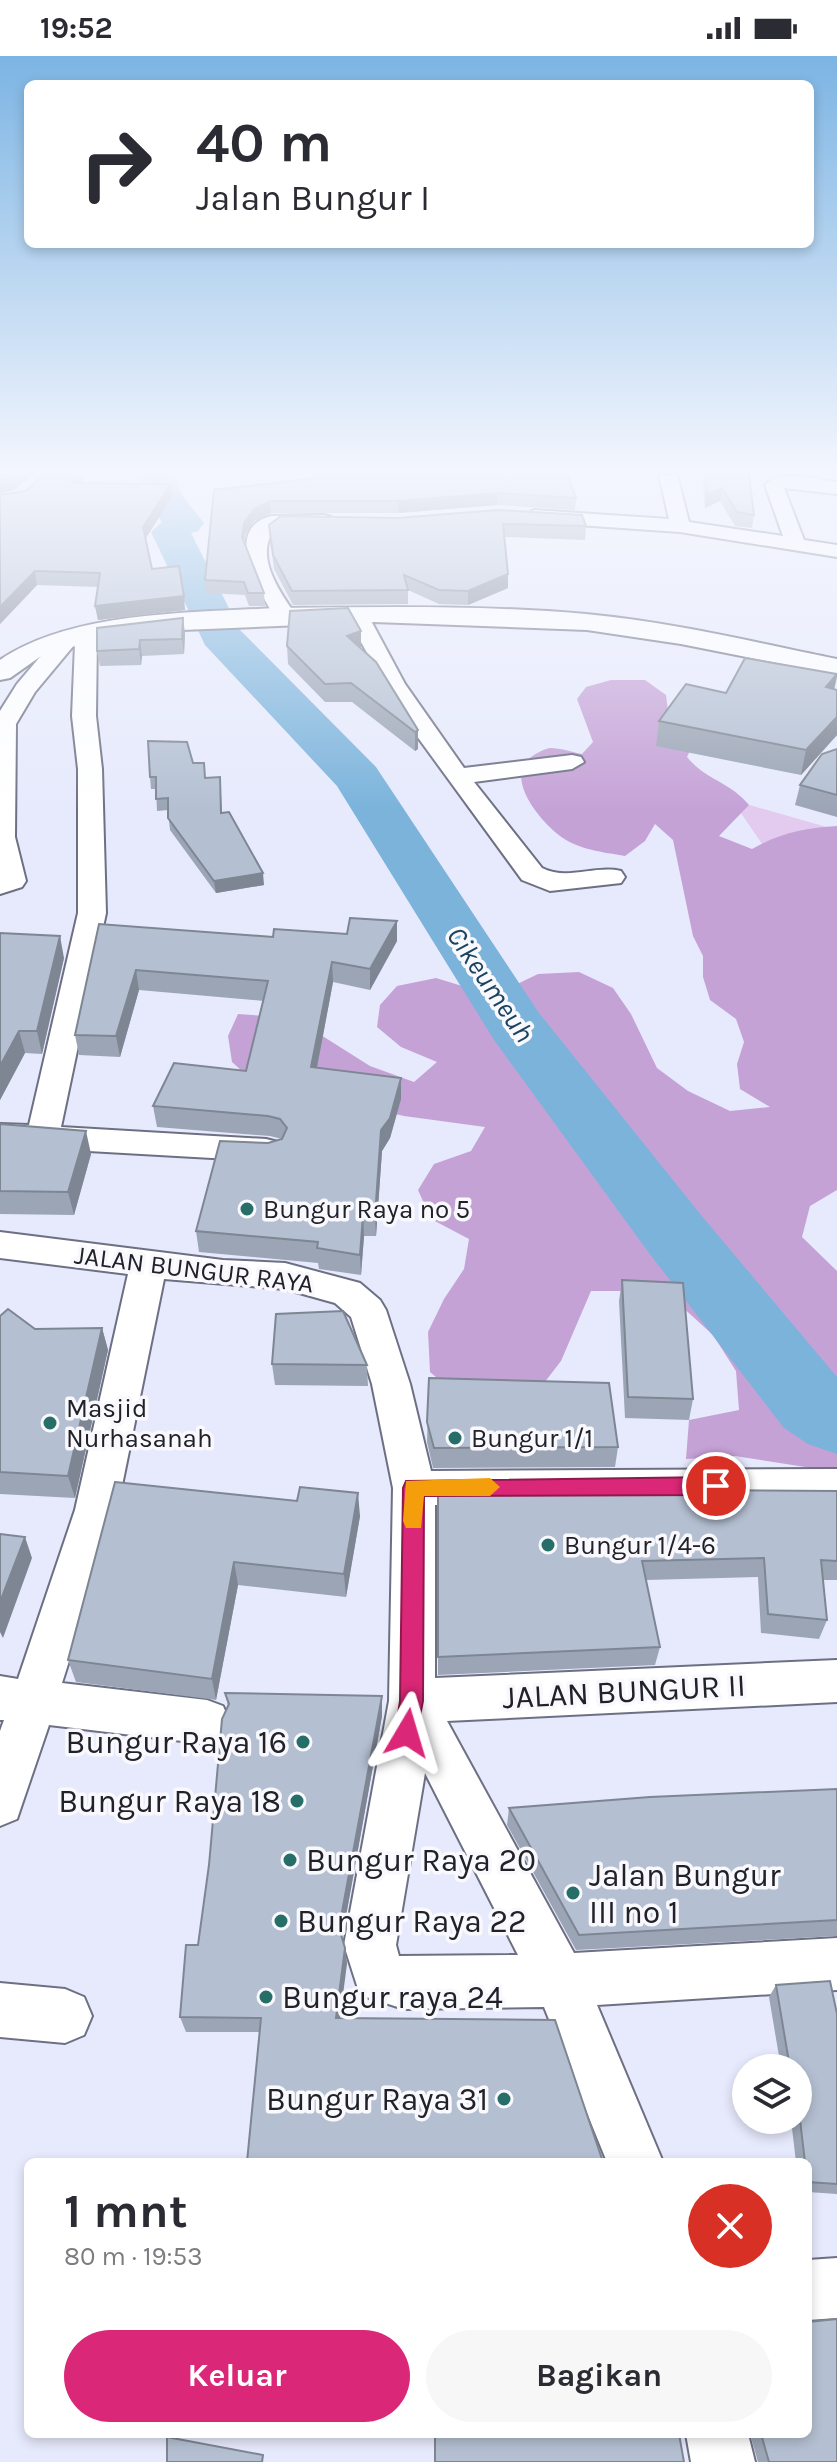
<!DOCTYPE html>
<html lang="id">
<meta charset="utf-8">
<style>
:root{--surface:#fff;--page:#f7f7f7;--text:#2b2b33;--muted:#7c7c81;--accent:#db2777}
body{margin:0;font-family:Karla,sans-serif;background:var(--page);color:var(--text);height:100vh;display:flex;flex-direction:column;font-size:30px;white-space:nowrap}
*{box-sizing:border-box;margin:0}
p{font-size:26px;color:var(--muted)}
.icon{flex:none;width:44px;height:44px;fill:none;stroke:currentColor;stroke-width:2;stroke-linecap:round;stroke-linejoin:round}
.map{position:relative;flex:1;overflow:hidden}
.panel{position:absolute;left:24px;top:2102px;width:788px;height:280px;display:flex;flex-direction:column;background:var(--surface);border-radius:12px;box-shadow:0 4px 12px #0003}
.panel>*{flex:none}
.banner{position:absolute;left:24px;top:24px;width:790px;height:168px;border-radius:12px;box-shadow:0 4px 12px #0003;background:#fff;color:var(--text);overflow:hidden}
.fabs{position:absolute;left:732px;top:1998px;display:grid;gap:16px}
.fabs a{display:grid;place-items:center;width:80px;height:80px;border-radius:50%;background:var(--surface);box-shadow:0 4px 12px #0003;font-size:40px}
.pin{position:absolute;display:grid;place-items:center;width:68px;height:68px;color:#fff;margin:-34px;border:4px solid #fff;border-radius:50%;box-shadow:0 2px 8px #0007}
.me{position:absolute;width:88px;margin:-44px;rotate:7deg;stroke-linejoin:round;filter:drop-shadow(0 0 6px #0008)}
.turn{display:flex;align-items:center;gap:28px;height:168px;padding:0 40px;font-size:36px}
.turn .icon{width:104px;height:104px;stroke-width:2.5}
.turn b{display:block;font-size:56px;line-height:68px}
.round{display:grid;place-items:center;flex:none;width:84px;height:84px;border-radius:42px;background:var(--page)}
.headline{display:flex;align-items:center;justify-content:space-between;height:136px;padding:0 40px}
h1{font-size:48px;font-weight:700;line-height:60px}
.action{display:flex;gap:16px;margin-top:auto;padding:16px 40px}
.action a{flex:1;height:92px;border-radius:48px;background:var(--accent);color:#fff;font-size:32px;font-weight:700;line-height:92px;text-align:center}
.action a+a{background:var(--page);color:var(--text)}
.status{display:flex;justify-content:space-between;align-items:center;height:56px;padding:0 40px;background:var(--surface);direction:ltr}
.status svg{height:22px;fill:currentColor}
.map>svg:first-child{display:block}
.green{fill:#e3caef}
.forest{fill:#c5a2d6}
.lines{fill:none;stroke-linecap:round;stroke-linejoin:round}
.river{fill:#7bb3db;fill-rule:evenodd}
.minor-casing{stroke:#6d7083;stroke-width:4}
.tertiary-casing{stroke:#6d7083;stroke-width:4}
.minor{fill:#fff;fill-rule:evenodd}
.tertiary{fill:#fff;fill-rule:evenodd}
.wall{fill:#9ba5b5}
.shaded-wall{fill:#7e8693}
.building{fill:#b4c0d2;stroke:#7e8693;stroke-width:2}
.route{fill:#db2777;stroke:#8e194d;stroke-width:2}
.slow{fill:#f59e0b}
.poi-dot{fill:#266e67;stroke:#f8f8fd;stroke-width:3}
.labels{text-anchor:middle;stroke-width:7;stroke-linejoin:round;paint-order:stroke}
.poi-label{font-size:26px;fill:#202129;stroke:#f8f8fd;text-anchor:start}
.street-label{font-size:26px;fill:#202129;stroke:#f8f8fd}
.water-label{font-size:28px;font-style:italic;fill:#194460;stroke:#f8f8fd}
.near-street-label{font-size:32px;fill:#202129;stroke:#f8f8fd}
.near-poi-label{font-size:32px;fill:#202129;stroke:#f8f8fd;text-anchor:start}
</style>
<div class="status"><b>19:52</b><svg viewBox="0 0 49 12"><path d="M0 12V9h3v3zM5 12V6h3v6zM10 12V3h3v9zM15 12V0h3v12zM26 1h20v11H26zM47 4h2v5h-2z"/></svg></div>
<div class="map">
<svg width="837" height="2406" viewBox="0 0 837 2406">
<rect width="100%" height="100%" fill="#e7eafc"/>
<path class="green" d="M732 744 837 774V897Z"/>
<path class="forest" d="M611 624H645L666 639 668 655 694 686 687 701C707 725 729 725 749 749L719 780 752 793C780 777 805 772 837 770V1134L810 1150 802 1181 837 1215V1416L735 1400 686 1403 689 1364 739 1354 736 1315 713 1279 679 1248 644 1235H591L561 1305 534 1340 496 1373 430 1316 428 1276 444 1243 464 1213 469 1183 431 1163 418 1134 434 1108 471 1095 485 1071 404 1060 255 1027 232 1006 228 980 238 958 280 961 313 974 370 1010 414 1026 437 1006 401 991 377 971 380 949 397 930 436 922 472 933 511 931 538 918 579 916 613 932 631 958 657 1012 688 1035 730 1055 770 1051 740 1033 737 1008 744 986 736 963 710 944 703 921V900L693 880 673 784 655 768 645 785 625 800C603 796 579 794 560 780 540 765 501 719 534 699 539 696 546 692 551 692 560 692 572 696 582 698L593 686 577 643 586 631Z"/>
<g class="lines">
<path class="river" d="M139 419H175L181 438 204 467 198 475 191 477 240 574 376 711 539 957 701 1159 837 1321V1398L808 1388 784 1372 649 1197 494 984 337 730 205 589 151 476 162 466 143 438Z"/>
<defs>
<g id="minor">
<path d="M659 419H677L689 466 783 480 765 429C782 412 815 424 837 426V438L784 432 804 484 837 489V501L680 476 534 466 524 460 534 454 669 463Z"/>
<path d="M324 459 331 461 334 465 331 469 276 472C252 499 281 538 298 562L295 567H279C263 543 219 473 271 460Z"/>
<path d="M358 555 369 561 405 628 464 712 572 699 581 701 584 706 572 713 474 726 542 812C567 825 594 809 621 815L625 821 621 827 550 835 522 824 403 661 347 561Z"/>
<path d="M86 570 97 577 96 660 102 713 106 857 61 1071 266 1083 278 1086 283 1094 278 1102 266 1105 0 1090V1068L29 1069 78 857V713L72 660 75 588 35 636 16 668 15 781 26 825 22 831 0 838V655L17 628 61 576H76Z"/>
<path d="M0 1176 223 1204 285 1207 360 1227 380 1244 386 1254 410 1328 431 1415 837 1413V1447L435 1449V1622L837 1604V1646L447 1665 574 1897 837 1882V1934L597 1949 663 2106H607L544 1951 404 1953 360 1939 344 1889 389 1645 393 1432 372 1328 351 1261 335 1247 285 1233 164 1223 117 1454 62 1627 207 1644 223 1650 230 1666 223 1682 207 1688 49 1669 17 1763 0 1770V1675L4 1664H0V1620L18 1623 75 1454 128 1218 0 1202ZM425 1717 518 1899 399 1900 396 1889Z"/>
<path d="M0 1927 65 1933 84 1941 92 1960 84 1979 65 1987 0 1981Z"/>
<path d="M837 2202V2262L808 2264V2204Z"/>
<path d="M686 2378H748L755 2406H691Z"/>
</g>
<path id="tertiary" d="M277 552C380 551 483 549 586 558 671 566 754 586 837 603V619L681 588 587 574 374 566 182 574 99 584 44 598 10 622 0 624V604C72 555 191 557 277 552Z"/>
</defs>
<use href="#minor" class="minor-casing"/>
<use href="#tertiary" class="tertiary-casing"/>
<use href="#minor" class="minor"/>
<use href="#tertiary" class="tertiary"/>
</g>
<g class="wall">
<path d="M85 419 81 427 172 441 145 483 152 513 185 554 98 564 95 550 98 531 37 529 0 568V439L26 435Z"/>
<path d="M311 419H567L576 442 575 454 497 449 398 457H271L254 465 245 479 244 487 264 537 265 550H249L245 539 206 537 205 524 214 434 311 423Z"/>
<path d="M702 419H749L754 459 752 472 735 470 720 445 705 452Z"/>
<path d="M281 460 586 470 585 484 505 481 508 532 468 549 439 548 408 534V548L293 549 274 513 270 482 269 469Z"/>
<path d="M97 572 185 577 184 598 142 600 141 609 100 610 97 595Z"/>
<path d="M287 590 361 592 418 674V693L415 695 352 646H325L288 608Z"/>
<path d="M837 618 834 633 837 634V679L801 719 656 690 659 665 726 637Z"/>
<path d="M837 693V761L795 749 800 729Z"/>
<path d="M193 707 206 722 220 721 222 757 264 829 216 837 170 774 168 754 157 755 156 733H151L150 721Z"/>
<path d="M397 865V885L370 934 333 926 317 1012 401 1022V1043L390 1082 382 1095 376 1180H364L361 1219 319 1213 318 1207 199 1196 196 1175 268 1087 282 1083 270 1080 157 1071 153 1050 246 1015 264 945 139 934 120 1001 79 999 75 979 99 868 273 881 347 878Z"/>
<path d="M0 877 64 902 42 998 25 997 0 1044Z"/>
<path d="M0 1068 91 1098 74 1159 0 1158Z"/>
<path d="M622 1224 693 1343 689 1364 625 1362 619 1245Z"/>
<path d="M0 1260 35 1273 102 1272 108 1294 75 1442 0 1438Z"/>
<path d="M272 1308 367 1309 368 1330 275 1329Z"/>
<path d="M429 1322 618 1391 615 1411 433 1412 427 1386Z"/>
<path d="M115 1426 360 1460 346 1541 238 1529 216 1644 76 1626 68 1604Z"/>
<path d="M438 1432 837 1435V1524H823L827 1564 819 1583 761 1577 758 1521 646 1524 660 1591 655 1609 438 1619Z"/>
<path d="M225 1637 382 1660 342 1882 345 1892 347 1908 259 1976H186L180 1961 198 1889 209 1809 228 1650Z"/>
<path d="M837 1733V1880L576 1894 507 1769 509 1752Z"/>
<path d="M776 1929 837 1958V2138L808 2136V2106H796L791 2064H798V2012H781L769 1941Z"/>
<path d="M750 2378H808L837 2406H758Z"/>
</g>
<g class="shaded-wall">
<path d="M14 419H32L14 434 0 438V424Z"/>
<path d="M77 419H85L75 440 73 427Z"/>
<path d="M171 428 172 441 144 485 143 471Z"/>
<path d="M722 432 720 445 705 452 707 438Z"/>
<path d="M497 437V449L398 457V445Z"/>
<path d="M270 445 271 457 254 465 245 479 243 494 242 481 244 467 254 453Z"/>
<path d="M35 515 37 529 0 568V551Z"/>
<path d="M508 518V532L468 549V535Z"/>
<path d="M184 540 185 554 98 564 95 550Z"/>
<path d="M183 562 185 577 184 598 182 583Z"/>
<path d="M361 575V592L347 598V580Z"/>
<path d="M140 584 142 600 141 609 139 593Z"/>
<path d="M837 619V621L832 642 826 631Z"/>
<path d="M837 661V679L801 719 806 694Z"/>
<path d="M418 674V693L415 695V676Z"/>
<path d="M263 817 264 829 216 837 214 825Z"/>
<path d="M397 865V885L370 934V913Z"/>
<path d="M60 880 64 902 42 998 37 975Z"/>
<path d="M332 906 333 926 313 1032 311 1011Z"/>
<path d="M136 914 139 934 120 1001 116 980Z"/>
<path d="M19 975 25 997 0 1044V1010Z"/>
<path d="M401 1022V1043L390 1082 382 1095 376 1180 375 1160 381 1074Z"/>
<path d="M86 1075 91 1098 74 1159 68 1136Z"/>
<path d="M363 1159 364 1180 361 1219 360 1199Z"/>
<path d="M102 1272 108 1294 75 1442 68 1420Z"/>
<path d="M358 1437 360 1460 346 1541 344 1518Z"/>
<path d="M25 1481 32 1502 3 1582 0 1576V1546Z"/>
<path d="M234 1506 238 1529 216 1644 212 1623Z"/>
<path d="M382 1640V1660L341 1888 339 1872Z"/>
<path d="M345 1892 347 1908 338 1977 336 1962Z"/>
</g>
<g class="building">
<path d="M0 419H14L11 421 0 424Z"/>
<path d="M43 419H77L73 427 171 428 143 471 152 513 179 510 184 540 95 550 100 517 35 515 0 551V439L26 435Z"/>
<path d="M315 419H567L576 442 497 437 398 445H270L254 453 244 467 242 481 264 537H248L244 526 205 524 214 434 317 422Z"/>
<path d="M705 419H749L754 459 737 456 722 432 707 438Z"/>
<path d="M498 454 582 459 586 470 503 468 508 518 468 535 439 534 404 519 408 534 292 535 273 499 269 469 281 460 398 462Z"/>
<path d="M348 552 361 575 347 580 376 606 418 674 415 676 351 627 325 628 287 590 290 555Z"/>
<path d="M183 562 182 583 140 584 139 593 97 595V572Z"/>
<path d="M745 602 837 618 826 631 837 634V661L806 694 659 665 686 628 726 637Z"/>
<path d="M148 685 187 686 193 707H204L205 722 220 721 221 757 229 756 263 817 214 825 168 762V742L156 743V721H150Z"/>
<path d="M837 693V739L800 729 822 698Z"/>
<path d="M350 862 397 865 370 913 332 906 311 1011 401 1022 390 1062 381 1074 375 1160 363 1159 360 1199 317 1192 318 1186 196 1175 220 1085 268 1087 282 1083 287 1072 280 1063 268 1060 153 1050 174 1007 246 1015 268 925 136 914 116 980 75 979 99 868 273 881 274 873 347 878Z"/>
<path d="M0 877 60 880 37 975H19L0 1010Z"/>
<path d="M0 1068 86 1075 68 1136 0 1135Z"/>
<path d="M622 1224 683 1227 693 1343 628 1341Z"/>
<path d="M8 1253 35 1273 102 1272 68 1420 0 1416V1260Z"/>
<path d="M343 1255 367 1309 272 1308 276 1258Z"/>
<path d="M429 1322 609 1327 618 1391 434 1392 427 1366Z"/>
<path d="M115 1426 297 1445 300 1431 358 1437 344 1518 234 1506 212 1623 68 1604Z"/>
<path d="M438 1432 837 1435V1505L821 1504 827 1564 768 1558 764 1502 642 1505 660 1591 438 1601Z"/>
<path d="M0 1478 25 1481 0 1546Z"/>
<path d="M225 1637 382 1640 339 1872 345 1892 336 1962 555 1964 603 2106H247L261 1962 180 1961 186 1889H198L209 1809 222 1663 229 1648Z"/>
<path d="M837 1733V1864L579 1879 509 1752 650 1741Z"/>
<path d="M830 1925 837 1958V2128L808 2126V2106H805L798 2047V2012H790L776 1929Z"/>
<path d="M837 2263V2406H769L761 2378H808V2266Z"/>
<path d="M435 2378H679L684 2406H435Z"/>
<path d="M167 2381 263 2399 262 2406H167Z"/>
</g>
<linearGradient id="sky" x2="0" y2="1"><stop stop-color="#7cb4e3"/><stop offset="0.55" stop-color="#f4f6fe"/><stop offset="1" stop-color="#f4f6fe" stop-opacity="0"/></linearGradient>
<rect width="837" height="755" fill="url(#sky)"/>
<path class="route" d="M716 1421 727 1430 716 1439 424 1440 423 1645 415 1685 407 1688 399 1685 395 1677 400 1645 403 1432 406 1425Z"/>
<path class="slow" d="M490 1422 500 1431 490 1440H424L421 1472H406L403 1465 406 1425Z"/>
<g class="poi-dot">
<circle cx="247" cy="1153" r="8"/>
<circle cx="50" cy="1367" r="8"/>
<circle cx="455" cy="1382" r="8"/>
<circle cx="548" cy="1489" r="8"/>
<circle cx="303" cy="1686" r="8"/>
<circle cx="297" cy="1745" r="8"/>
<circle cx="290" cy="1804" r="8"/>
<circle cx="573" cy="1837" r="8"/>
<circle cx="281" cy="1865" r="8"/>
<circle cx="266" cy="1941" r="8"/>
<circle cx="504" cy="2043" r="8"/>
</g>
<g class="labels">
<g class="poi-label">
<text x="263" y="1162">Bungur Raya no 5</text>
<text x="66" y="1361">Masjid<tspan x="66" dy="30">Nurhasanah</tspan></text>
<text x="471" y="1391">Bungur 1/1</text>
<text x="564" y="1498">Bungur 1/4-6</text>
</g>
<g class="street-label">
<text transform="translate(194 1213) rotate(7)" y="9">JALAN BUNGUR RAYA</text>
</g>
<g class="water-label">
<text transform="translate(491 928) rotate(56)" y="10">Cikeumeuh</text>
</g>
<g class="near-street-label">
<text transform="translate(624 1635) rotate(-3)" y="11">JALAN BUNGUR II</text>
</g>
<g class="near-poi-label">
<text x="287" y="1697" text-anchor="end">Bungur Raya 16</text>
<text x="281" y="1756" text-anchor="end">Bungur Raya 18</text>
<text x="306" y="1815">Bungur Raya 20</text>
<text x="589" y="1830">Jalan Bungur<tspan x="589" dy="37">III no 1</tspan></text>
<text x="297" y="1876">Bungur Raya 22</text>
<text x="282" y="1952">Bungur raya 24</text>
<text x="488" y="2054" text-anchor="end">Bungur Raya 31</text>
</g>
</g>
</svg>
<div class="fabs">
<a><svg class="icon" aria-label="layers" viewBox="0 0 24 24"><path d="M12 4l9 5-9 5-9-5zM3 14l9 5 9-5"/></svg></a>
</div>
<div class="pin" style="left:716px;top:1430px;background:#d93025"><svg class="icon" aria-label="arrive" viewBox="0 0 24 24"><path d="M6 21V4h12l-3 4 3 4H6"/></svg></div>
<svg class="me" style="left:407px;top:1677px" viewBox="-20 -20 40 40"><path d="M0-17L14 15 0 8-14 15z" fill="#db2777" stroke="#fff" stroke-width="4"/></svg>
<div class="banner">
<div class="turn"><svg class="icon" aria-label="right" viewBox="0 0 24 24"><path d="M7 20v-9h11M14 6l5 5-5 5"/></svg><div><b>40 m</b>Jalan Bungur I</div></div>
</div>
<section class="panel">
<div class="headline"><div><h1>1 mnt</h1><p>80 m · 19:53</p></div><a class="round" style="background:#d93025;color:#fff"><svg class="icon" aria-label="close" viewBox="0 0 24 24"><path d="M6 6l12 12M18 6L6 18"/></svg></a></div>
<div class="action"><a>Keluar</a><a>Bagikan</a></div>
</section>
</div>
